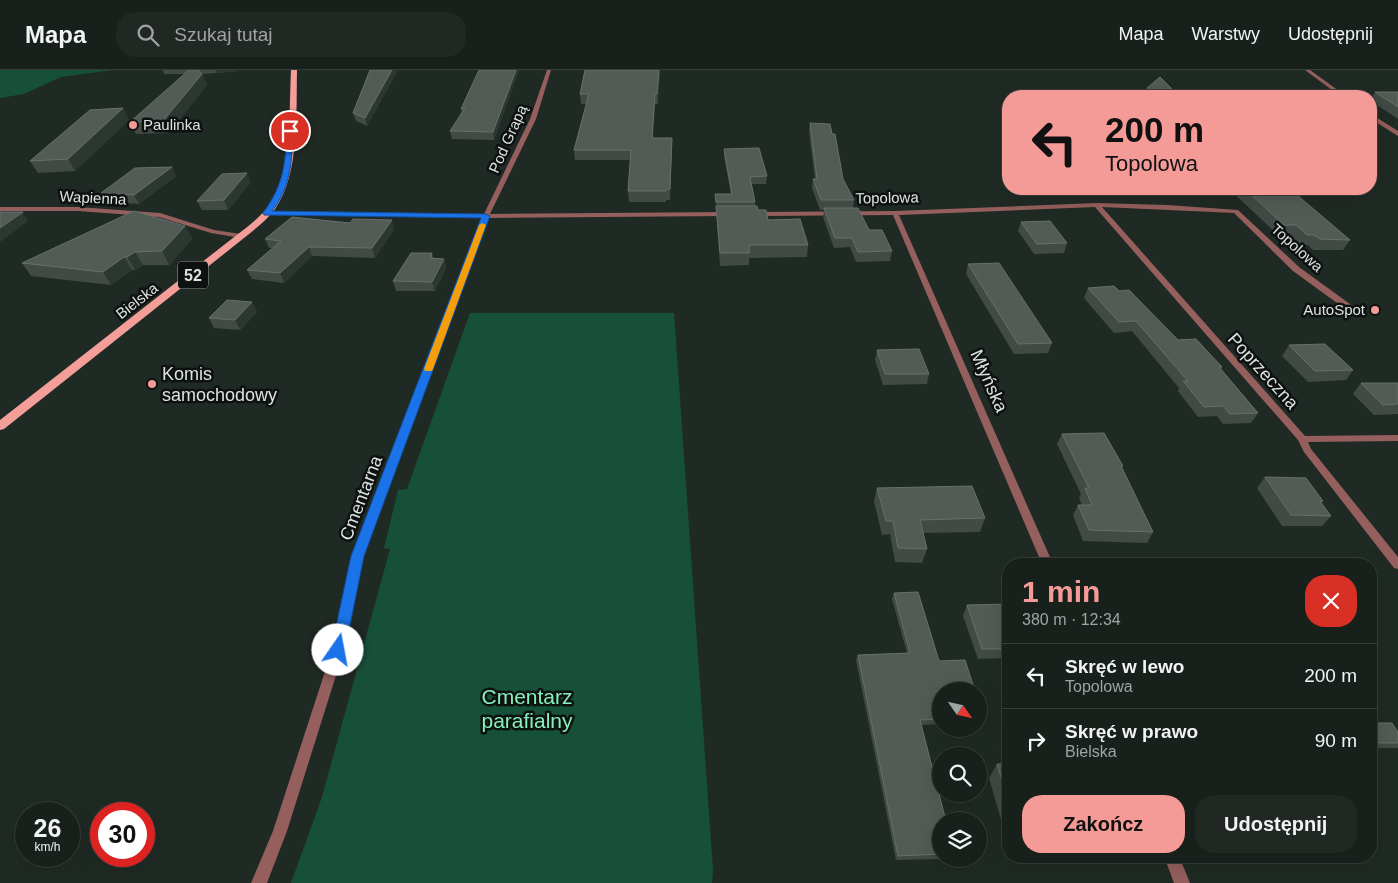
<!DOCTYPE html>
<html lang="pl">
<meta charset="utf-8">
<style>
:root{--surface:#18201b;--page:#212824;--text:#f1f3f6;--muted:#9fa3a3;--line:#363e3a;--accent:#f59b97}
body{margin:0;font-family:Arial,sans-serif;background:var(--page);color:var(--text);height:100vh;display:flex;flex-direction:column;font-size:19px;white-space:nowrap}
*{box-sizing:border-box;margin:0}
p{font-size:16px;color:var(--muted)}
.icon{flex:none;width:28px;height:28px;fill:none;stroke:currentColor;stroke-width:2;stroke-linecap:round;stroke-linejoin:round}
.map{position:relative;flex:1;overflow:hidden}
.drawer{position:absolute;left:1002px;top:488px;width:375px;height:305px;display:flex;flex-direction:column;background:var(--surface);border-radius:20px;box-shadow:0 5px 20px #0002,0 0 0 1px var(--line)}
.drawer>*{flex:none}
.top-card{position:absolute;left:1002px;top:20px;width:375px;height:105px;border-radius:20px;box-shadow:0 5px 20px #0002,0 0 0 1px var(--line);background:#f59b97;color:#111;overflow:hidden}
.needle{width:32px;rotate:124deg}
.buttons{position:absolute;left:932px;top:612px;display:grid;gap:10px}
.buttons a{display:grid;place-items:center;width:55px;height:55px;border-radius:50%;background:var(--surface);box-shadow:0 5px 20px #0002,0 0 0 1px var(--line);font-size:25px}
.speed{position:absolute;left:15px;top:732px;display:flex;gap:10px;font-size:25px;font-weight:700;text-align:center}
.speed>*{display:grid;place-content:center;width:65px;height:65px;border-radius:50%;background:var(--surface);box-shadow:0 5px 20px #0002,0 0 0 1px var(--line);line-height:1}
.speed small{font-size:12px;font-weight:400}
.speed .limit{border:8px solid #d22;background:#fff;color:#111}
.pin{position:absolute;display:grid;place-items:center;width:42px;height:42px;color:#fff;margin:-21px;border:2px solid #fff;border-radius:50%;box-shadow:0 1px 5px #0007}
.me{position:absolute;width:55px;margin:-28px;rotate:12deg;stroke-linejoin:round;filter:drop-shadow(0 0 4px #0008)}
.turn{display:flex;align-items:center;gap:18px;height:105px;padding:0 20px;font-size:22px}
.turn .icon{width:65px;height:65px;stroke-width:2.5}
.turn b{display:block;font-size:35px;line-height:42px}
.round{display:grid;place-items:center;flex:none;width:52px;height:52px;border-radius:20px;background:var(--page)}
.headline{display:flex;align-items:center;justify-content:space-between;height:85px;padding:0 20px}
h1{font-size:30px;font-weight:800;line-height:38px;color:var(--accent)}
.action{display:flex;gap:10px;margin-top:auto;padding:10px 20px}
.action a{flex:1;height:58px;border-radius:20px;background:var(--accent);color:#111;font-size:20px;font-weight:800;line-height:58px;text-align:center}
.action a+a{background:var(--page);color:var(--text)}
ul{padding:0;list-style:none}
li{display:flex;align-items:center;gap:15px;height:65px;padding:0 20px;border-top:1px solid var(--line)}
li div{flex:1}
li b{display:block;font-size:19px}
li em{font-style:normal}
header{display:flex;align-items:center;gap:30px;box-sizing:border-box;height:70px;padding:0 25px;background:var(--surface);border-bottom:1px solid var(--line)}
header strong{font-size:24px}
nav{display:flex;gap:28px;margin-inline-start:auto;font-size:18px}
.search{width:350px;height:45px;background:var(--page);display:flex;align-items:center;gap:12px;box-sizing:border-box;padding:0 18px;border-radius:20px;color:var(--muted);font-size:19px}
.map>svg:first-child{display:block}
.green{fill:#175038}
.lines{fill:none;stroke-linecap:round;stroke-linejoin:round}
.minor{fill:#945f5d;fill-rule:evenodd}
.primary{fill:#f49e99;fill-rule:evenodd}
.wall{fill:#414a45}
.shaded-wall{fill:#2d3731}
.building{fill:#525b55;stroke:#67706b}
.route{fill:#1a73e8;stroke:#114b97}
.slow{fill:#f59e0b}
.poi-dot{fill:#f59b97;stroke:#0d110f;stroke-width:2}
.labels{text-anchor:middle;stroke-width:5;stroke-linejoin:round;paint-order:stroke}
.far-poi-label{font-size:15px;fill:#dde3df;stroke:#0d110f;text-anchor:start}
.far-street-label{font-size:15px;fill:#dde3df;stroke:#0d110f}
.shield{fill:#0d110f;stroke:#9fa4a1;stroke-width:1}
.shield-label{font-size:16px;font-weight:bold;fill:#dde3df}
.street-label{font-size:18px;fill:#dde3df;stroke:#0d110f}
.poi-label{font-size:18px;fill:#dde3df;stroke:#0d110f;text-anchor:start}
.near-park-label{font-size:21px;fill:#85efbb;stroke:#0d110f}
</style>
<header>
<strong>Mapa</strong>
<div class="search"><svg class="icon" aria-label="search" viewBox="0 0 24 24"><circle cx="10" cy="10" r="6"/><path d="M15 15l6 6"/></svg>Szukaj tutaj</div>
<nav><a>Mapa</a><a>Warstwy</a><a>Udostępnij</a></nav>
</header>
<div class="map">
<svg width="1398" height="813" viewBox="0 0 1398 813">
<rect width="100%" height="100%" fill="#202a24"/>
<g class="green">
<path d="M0 0H113L61 7 24 24 0 28Z"/>
<path d="M470 243H674L713 800 712 813H291L322 727 390 479 384 478 398 420 407 419Z"/>
</g>
<g class="lines">
<g class="minor">
<path d="M547 0H551L536 49 490 144 728 142 731 144 728 146 489 148 364 486 344 580 287 761 267 813H251L273 761 332 580 352 486 482 148 266 145 263 143 266 141 484 144 530 49Z"/>
<path d="M1305 0H1310L1346 26H1340Z"/>
<path d="M1371 44 1398 61V66L1371 49Z"/>
<path d="M1097 133 1167 135 1238 140 1299 197 1354 237V241H1348L1293 201 1234 143 1102 137 1305 366 1398 365V371L1308 372 1311 379 1398 487V499L1394 498 1304 382 1298 370 1095 137 899 145 1053 494H1042L893 145 755 146 752 144 755 142 895 141Z"/>
<path d="M0 137H78L160 143 214 160 241 164 244 166 241 168 211 163 159 147 78 141H0Z"/>
<path d="M1164 786H1179L1190 813H1174Z"/>
</g>
<path class="primary" d="M291 0H297C296 41 300 104 275 139 267 150 255 159 244 168L4 359 0 360V350L238 164C248 156 261 147 269 135 292 101 289 40 291 0Z"/>
</g>
<g class="wall">
<path d="M163 0H238V1L217 3 202 4 207 15 169 63 136 64 130 52 185 4H164Z"/>
<path d="M370 0H398L367 56 356 51 353 43Z"/>
<path d="M519 0 494 70 452 69 450 61 462 43 461 39Z"/>
<path d="M585 0H660L658 34H655L653 68H672L670 130H666V132H629L628 121 630 90H575L574 80 586 34H581L580 24Z"/>
<path d="M1147 18 1179 26H1144Z"/>
<path d="M1375 22H1398V49L1371 31V28Z"/>
<path d="M123 38 129 50 75 101 38 103 30 91Z"/>
<path d="M810 53 832 64 843 109 854 130 853 138 869 160 892 181 890 191 856 192 850 177 834 178 823 147 824 140H820L812 118 813 109H815L809 62Z"/>
<path d="M724 79 767 106 766 114H751L755 132V136L758 140 768 150 808 175 807 187 749 188V195L720 196 715 124H731L724 87Z"/>
<path d="M172 97 176 106 139 134 106 132 101 123Z"/>
<path d="M251 112 228 140H202L197 131Z"/>
<path d="M1229 119H1290L1350 170 1343 180H1313L1308 175H1301L1290 165H1278Z"/>
<path d="M1021 152 1067 173 1064 183 1034 184 1018 161Z"/>
<path d="M185 156 192 169 169 195H143L135 200H132L111 215 31 206 22 193Z"/>
<path d="M394 159 375 188 312 186 284 213 252 209 247 200 272 178H269L265 169Z"/>
<path d="M432 183 433 188 444 189 446 198 435 221H396L393 211Z"/>
<path d="M968 194 1052 273 1048 283 1014 284 966 204Z"/>
<path d="M1088 218 1119 221 1178 270 1222 297 1221 299 1258 343 1251 353 1223 354 1217 346 1198 347 1178 321 1179 318 1132 261 1114 263 1084 228Z"/>
<path d="M252 232 257 242 240 260 214 258 209 248Z"/>
<path d="M1289 275 1353 300 1346 310 1308 312 1282 286Z"/>
<path d="M877 280 929 304 927 314 883 315 875 290Z"/>
<path d="M1361 313H1398V344L1374 345 1353 324Z"/>
<path d="M1062 364 1123 396 1122 398 1153 462 1147 473 1083 471 1073 445 1078 435H1082L1079 428 1081 424 1057 374Z"/>
<path d="M1265 407 1323 431 1321 433 1331 446 1322 456H1282L1257 418Z"/>
<path d="M877 418 985 448 980 462 923 463 927 479 922 493 895 492 890 464 882 465 874 431Z"/>
<path d="M894 523 941 621V654L922 655 941 751V789L896 790 856 590 858 585 907 583 892 529Z"/>
<path d="M1009 534V588L978 589 963 546 967 535Z"/>
<path d="M979 633 983 646 980 652H979Z"/>
<path d="M1371 653 1398 662V678H1373L1371 675Z"/>
<path d="M997 694H1009V777L989 708Z"/>
<path d="M1011 786H1100L1098 789H1012Z"/>
</g>
<g class="shaded-wall">
<path d="M215 0H238V1L217 3Z"/>
<path d="M392 0H398L367 56 365 48Z"/>
<path d="M516 0H519L494 70 493 62Z"/>
<path d="M659 0H660L658 34 657 24Z"/>
<path d="M202 4 207 15 169 63 163 51Z"/>
<path d="M655 24V34L653 78 652 68Z"/>
<path d="M123 38 129 50 75 101 68 89Z"/>
<path d="M672 68V78L670 130V119Z"/>
<path d="M172 97 176 106 139 134 134 125Z"/>
<path d="M247 103 251 112 228 140 224 130Z"/>
<path d="M23 142 28 151 0 172V158Z"/>
<path d="M392 150 394 159 375 188 372 178Z"/>
<path d="M185 156 192 169 169 195 162 181Z"/>
<path d="M309 177 312 186 284 213 280 203Z"/>
<path d="M135 182 143 195 135 200 127 187Z"/>
<path d="M124 187 132 200 111 215 103 202Z"/>
<path d="M444 189 446 198 435 221 432 212Z"/>
<path d="M252 232 257 242 240 260 235 250Z"/>
</g>
<g class="building">
<path d="M189 0H198L202 4 163 51 130 52Z"/>
<path d="M370 0H392L365 48 353 43Z"/>
<path d="M479 0H516L493 62 450 61 465 38 461 39Z"/>
<path d="M585 0H659L657 24H655L652 68H672L670 119H666V121H628L631 80H574L589 24H580Z"/>
<path d="M1160 7 1179 26H1155L1147 18Z"/>
<path d="M1375 22H1398V37Z"/>
<path d="M123 38 68 89 30 91 90 40Z"/>
<path d="M810 53 830 54 832 64H835L843 109 854 130H821L813 109H817Z"/>
<path d="M759 78 767 106 750 107 755 132H716L715 124H732L724 79Z"/>
<path d="M172 97 134 125 101 123 135 98Z"/>
<path d="M247 103 224 130 197 131 222 104Z"/>
<path d="M1245 119H1290L1350 170 1320 169 1314 165H1307L1296 155H1284Z"/>
<path d="M716 136H757L758 140H766L768 150 800 149 808 175H749V183H720Z"/>
<path d="M824 138H858L869 160H882L892 181 858 182 852 168H835Z"/>
<path d="M134 141 185 156 162 181 135 182 127 187H124L103 202 22 193Z"/>
<path d="M0 142H23L0 158Z"/>
<path d="M292 147 350 153 353 149 392 150 372 178 309 177 280 203 247 200 281 171 265 169Z"/>
<path d="M1050 151 1067 173 1037 174 1021 152Z"/>
<path d="M411 183H432L431 188 444 189 432 212 393 211Z"/>
<path d="M999 193 1052 273 1018 274 968 194Z"/>
<path d="M1114 216 1119 221 1129 220 1178 270 1196 269 1222 297H1219L1258 343 1230 344 1223 336 1204 337 1183 311H1188L1136 251 1119 252 1088 218Z"/>
<path d="M227 230 252 232 235 250 209 248Z"/>
<path d="M1325 274 1353 300 1315 301 1289 275Z"/>
<path d="M919 279 929 304H885L877 280Z"/>
<path d="M1361 313H1398V334L1383 335Z"/>
<path d="M1104 363 1123 396H1121L1153 462 1089 460 1078 435H1092L1085 418H1089L1062 364Z"/>
<path d="M1265 407 1306 408 1323 431H1320L1331 446 1291 445Z"/>
<path d="M972 416 985 448 920 450 927 479 898 478 893 451H886L877 418Z"/>
<path d="M918 522 939 591 965 590 975 621H941V649L920 650 946 751H941V784L898 786 858 585 910 583 894 523Z"/>
<path d="M1009 534V579H982L967 535Z"/>
<path d="M979 633 983 646 979 647Z"/>
<path d="M1371 653H1392L1398 662V673H1379L1371 661Z"/>
<path d="M997 694H1009V733Z"/>
</g>
<path class="route" d="M290 59 293 61C292 90 291 117 272 141L486 144 490 146 364 486 345 580 343 584 338 586 333 584 331 580 351 486 481 148 264 145 263 143C284 114 285 96 287 61Z"/>
<path class="slow" d="M482 153 486 155 433 299 432 301H425L424 299 479 155Z"/>
<g class="poi-dot">
<circle cx="133" cy="55" r="5"/>
<circle cx="1375" cy="240" r="5"/>
<circle cx="152" cy="314" r="5"/>
</g>
<g class="labels">
<g class="far-poi-label">
<text x="143" y="60">Paulinka</text>
<text x="1365" y="245" text-anchor="end">AutoSpot</text>
</g>
<g class="far-street-label">
<text transform="translate(508 69) rotate(-66)" y="5">Pod Grapą</text>
<text transform="translate(93 128) rotate(3)" y="5">Wapienna</text>
<text transform="translate(887 128) rotate(-1)" y="5">Topolowa</text>
<text transform="translate(1297 178) rotate(42)" y="5">Topolowa</text>
<text transform="translate(137 231) rotate(-38)" y="5">Bielska</text>
</g>
<rect class="shield" x="178" y="191.5" width="30" height="27" rx="4"/>
<g class="shield-label">
<text x="193" y="211">52</text>
</g>
<g class="street-label">
<text transform="translate(1263 301) rotate(48)" y="6">Poprzeczna</text>
<text transform="translate(989 311) rotate(66)" y="6">Młyńska</text>
<text transform="translate(361 428) rotate(-69)" y="6">Cmentarna</text>
</g>
<g class="poi-label">
<text x="162" y="310">Komis<tspan x="162" dy="21">samochodowy</tspan></text>
</g>
<g class="near-park-label">
<text x="527" y="634">Cmentarz<tspan x="527" dy="24">parafialny</tspan></text>
</g>
</g>
</svg>
<div class="buttons">
<a><svg class="needle" viewBox="-14 -14 28 28"><path d="M0-13l5 13h-10z" fill="#e53935"/><path d="M0 13l5-13h-10z" fill="#9fa3a3"/></svg></a>
<a><svg class="icon" aria-label="search" viewBox="0 0 24 24"><circle cx="10" cy="10" r="6"/><path d="M15 15l6 6"/></svg></a>
<a><svg class="icon" aria-label="layers" viewBox="0 0 24 24"><path d="M12 4l9 5-9 5-9-5zM3 14l9 5 9-5"/></svg></a>
</div>
<div class="speed"><div>26<small>km/h</small></div><div class="limit">30</div></div>
<div class="pin" style="left:290px;top:61px;background:#d93025"><svg class="icon" aria-label="arrive" viewBox="0 0 24 24"><path d="M6 21V4h12l-3 4 3 4H6"/></svg></div>
<svg class="me" style="left:338px;top:580px" viewBox="-20 -20 40 40"><circle r="19" fill="#fff"/><path d="M0-13L10 11 0 6-10 11z" fill="#1a73e8"/></svg>
<div class="top-card">
<div class="turn"><svg class="icon" aria-label="left" viewBox="0 0 24 24"><path d="M17 20v-9H6M10 6l-5 5 5 5"/></svg><div><b>200 m</b>Topolowa</div></div>
</div>
<section class="drawer">
<div class="headline"><div><h1>1 min</h1><p>380 m · 12:34</p></div><a class="round" style="background:#d93025;color:#fff"><svg class="icon" aria-label="close" viewBox="0 0 24 24"><path d="M6 6l12 12M18 6L6 18"/></svg></a></div>
<ul>
<li><svg class="icon" aria-label="left" viewBox="0 0 24 24"><path d="M17 20v-9H6M10 6l-5 5 5 5"/></svg><div><b>Skręć w lewo</b><p>Topolowa</p></div><em>200 m</em></li>
<li><svg class="icon" aria-label="right" viewBox="0 0 24 24"><path d="M7 20v-9h11M14 6l5 5-5 5"/></svg><div><b>Skręć w prawo</b><p>Bielska</p></div><em>90 m</em></li>
</ul>
<div class="action"><a>Zakończ</a><a>Udostępnij</a></div>
</section>
</div>
